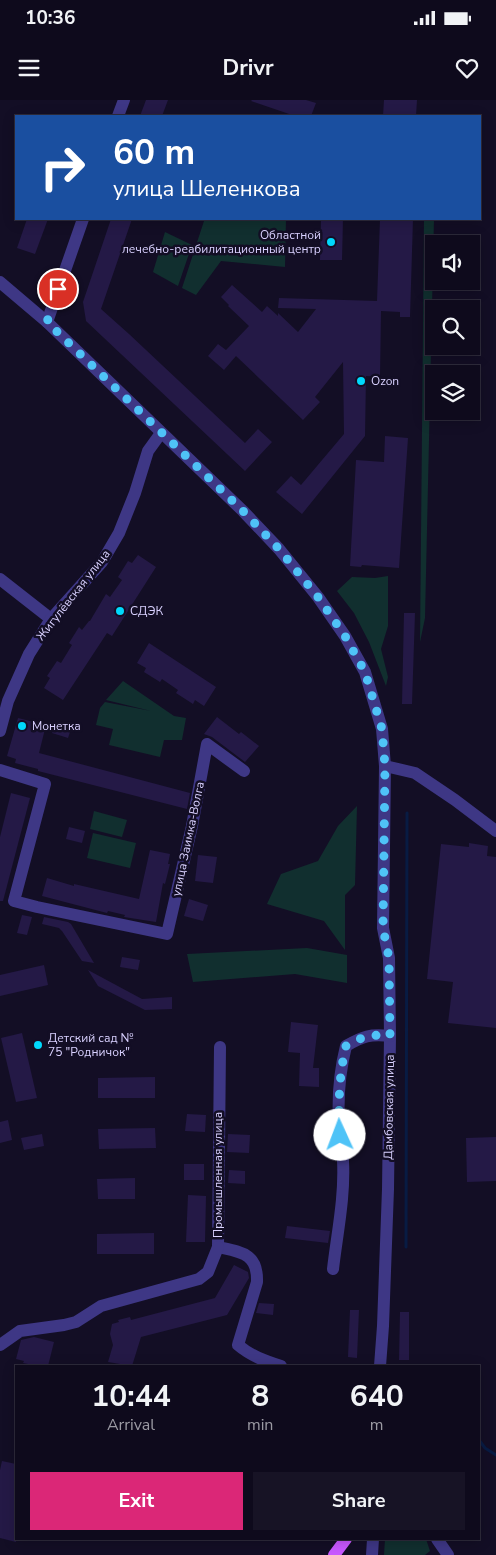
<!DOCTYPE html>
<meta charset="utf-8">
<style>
:root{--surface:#0e0a1c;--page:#171325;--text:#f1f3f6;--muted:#9b9aa3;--line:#2e2b3b;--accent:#db2777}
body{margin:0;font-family:"Nunito Sans",sans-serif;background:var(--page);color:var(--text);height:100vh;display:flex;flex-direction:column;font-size:19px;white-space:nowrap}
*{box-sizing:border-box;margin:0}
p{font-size:16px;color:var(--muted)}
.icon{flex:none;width:28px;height:28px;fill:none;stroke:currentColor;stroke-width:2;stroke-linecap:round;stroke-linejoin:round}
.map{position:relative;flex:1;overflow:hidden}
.drawer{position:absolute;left:15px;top:1265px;width:465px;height:175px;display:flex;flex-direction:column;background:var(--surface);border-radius:0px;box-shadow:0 2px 12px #0003,0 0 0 1px var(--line)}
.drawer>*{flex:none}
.banner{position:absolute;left:15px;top:15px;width:466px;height:105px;border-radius:0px;box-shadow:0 2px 12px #0003,0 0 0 1px var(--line);background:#1a4fa0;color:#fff;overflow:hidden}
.controls{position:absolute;left:425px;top:135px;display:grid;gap:10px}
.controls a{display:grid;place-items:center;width:55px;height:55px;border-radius:0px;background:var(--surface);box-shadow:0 2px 12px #0003,0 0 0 1px var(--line);font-size:25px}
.pin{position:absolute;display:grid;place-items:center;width:42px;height:42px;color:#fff;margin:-21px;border:2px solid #fff;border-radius:50%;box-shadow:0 1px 5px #0007}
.me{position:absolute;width:55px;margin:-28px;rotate:358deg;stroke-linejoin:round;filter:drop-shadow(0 0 4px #0008)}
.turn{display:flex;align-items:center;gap:18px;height:105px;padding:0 15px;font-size:22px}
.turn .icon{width:65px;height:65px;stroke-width:2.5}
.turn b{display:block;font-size:35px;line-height:42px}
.eta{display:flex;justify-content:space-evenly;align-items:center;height:85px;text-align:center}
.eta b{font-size:30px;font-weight:700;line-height:35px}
.primary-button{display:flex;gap:10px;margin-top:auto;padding:10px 15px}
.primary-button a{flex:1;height:58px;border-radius:0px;background:var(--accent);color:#fff;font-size:20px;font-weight:700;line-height:58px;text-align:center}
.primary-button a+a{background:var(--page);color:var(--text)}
.status{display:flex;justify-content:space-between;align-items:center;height:35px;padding:0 25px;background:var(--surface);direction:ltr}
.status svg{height:14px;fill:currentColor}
header{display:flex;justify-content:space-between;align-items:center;height:65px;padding:0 15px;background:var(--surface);font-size:22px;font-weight:700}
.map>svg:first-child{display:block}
.green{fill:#112f2f}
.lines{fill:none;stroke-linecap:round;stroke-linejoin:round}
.stream{stroke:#081b43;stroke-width:3}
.building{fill:#241946}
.minor{stroke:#3e3785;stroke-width:12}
.major{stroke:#c858ff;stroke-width:12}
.route{stroke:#4fc3f7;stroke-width:9;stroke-dasharray:0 16.2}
.poi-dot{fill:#00d8fc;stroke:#130e25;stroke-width:2}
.labels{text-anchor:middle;stroke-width:5;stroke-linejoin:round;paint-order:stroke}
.poi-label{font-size:12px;fill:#d9d1ff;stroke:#130e25;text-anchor:start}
.street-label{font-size:12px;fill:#d9d1ff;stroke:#130e25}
</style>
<div class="status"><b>10:36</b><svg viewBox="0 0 49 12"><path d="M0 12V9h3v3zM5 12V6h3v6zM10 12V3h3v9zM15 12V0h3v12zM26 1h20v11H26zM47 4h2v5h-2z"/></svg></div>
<header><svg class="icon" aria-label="menu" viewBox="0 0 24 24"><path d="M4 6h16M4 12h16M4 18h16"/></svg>Drivr<svg class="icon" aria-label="heart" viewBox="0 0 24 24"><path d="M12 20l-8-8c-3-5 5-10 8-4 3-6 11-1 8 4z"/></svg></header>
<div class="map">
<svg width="496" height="1455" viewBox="0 0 496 1455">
<rect width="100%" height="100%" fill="#130e25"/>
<g class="green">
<path d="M200 119H286L285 167 221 161 196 195 182 188 204 121Z"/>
<path d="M424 119H434L425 518 420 542Z"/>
<path d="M165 132 192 145 178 186 153 172Z"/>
<path d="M388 476V526L381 549 388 577 386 586 369 542 354 513 337 491 352 477 375 478Z"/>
<path d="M123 581 174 616 186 618 182 640H164L160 657 109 645 113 629 96 625 100 608 105 602 151 611 106 600Z"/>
<path d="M357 706 355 785 345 795V850L324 821 267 804 281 774 318 761 338 726Z"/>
<path d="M94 711 127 720 122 737 90 729Z"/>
<path d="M93 733 136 743 130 768 87 758Z"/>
<path d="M307 848 347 855V883L295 874 193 882 187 854Z"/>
<path d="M385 1439H426L430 1451 425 1455H384Z"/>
</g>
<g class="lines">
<g class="stream">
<path d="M406 1147 407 713"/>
<path d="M479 1340 485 1348 496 1355"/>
</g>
</g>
<g class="building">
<path d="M146 0H168L162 16H140Z"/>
<path d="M252 0H306L316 3 311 16H295L251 1Z"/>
<path d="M384 0H417L416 16H383Z"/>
<path d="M27 119H48L35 154 17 148Z"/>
<path d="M111 119H132L101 209 129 234 245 343 258 329 272 342 245 371 86 221 83 202Z"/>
<path d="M321 119H343L342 160H320Z"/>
<path d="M380 119H413L410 217H400V212L381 211 380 277 366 276 365 336 302 414 276 392 291 376 301 385 344 334 343 262 315 297 320 302 303 320 236 256 224 270 208 256 218 244 226 250 249 226 228 206 229 205 221 197 232 185 262 212 267 206 278 216V213L298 232 316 209 278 208 279 198 377 201Z"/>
<path d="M385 336 408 338 399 468 362 465 361 467 350 466 356 360 384 362Z"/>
<path d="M138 455 156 467 112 536 107 533 63 600 44 588 50 578 47 576 57 561 61 563 72 545 69 543 79 527 82 530 89 521H90L106 494 110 497 122 480 118 477 128 461 132 463Z"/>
<path d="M404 513H415L412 604H402Z"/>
<path d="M149 543 216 587 204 606 195 600 193 604 176 593 178 590 162 579 160 582 144 572 146 568 137 563Z"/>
<path d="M217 617 239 634 241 632 259 646 245 662 212 637 204 634Z"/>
<path d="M18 618 46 625 39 653 190 693 187 709 38 671V669L15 663 16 659 7 656Z"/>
<path d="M55 624 71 629 68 638 52 633Z"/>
<path d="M11 693 30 698 3 801H0V737Z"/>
<path d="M69 727 85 731 82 743 66 739Z"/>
<path d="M469 743 488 746 487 756 496 757V928L448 923 453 882 427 879 441 744 469 747Z"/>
<path d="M150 750 170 754 168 764H170L165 784 163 783 156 822 124 817 125 815 108 811 107 813 42 796 47 778 74 786V784L139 799Z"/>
<path d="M198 755 217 757 213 783 195 781Z"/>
<path d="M189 799 208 805 203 821 184 816Z"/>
<path d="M22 815 32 817 27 835 17 833Z"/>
<path d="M44 817 68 822 71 824 94 863 82 861 62 831 59 828 42 824Z"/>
<path d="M122 857 140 860 138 870 120 867Z"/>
<path d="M44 865 48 885 0 896V875Z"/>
<path d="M88 870 142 899 172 897V909L145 910 98 886Z"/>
<path d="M291 922 318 925 313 968H319V987L299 986 300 953 288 952Z"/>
<path d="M22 933 37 998 16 1002 1 938Z"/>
<path d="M155 977V998H98V978Z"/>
<path d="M187 1014 206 1015 205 1032 185 1031Z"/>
<path d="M8 1020 12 1040 0 1043V1022Z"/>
<path d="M155 1028 156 1048 99 1049 98 1029Z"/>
<path d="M42 1034 44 1046 24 1050 21 1038Z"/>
<path d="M228 1034 250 1035 249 1053 227 1052Z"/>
<path d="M496 1037V1081L467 1082 466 1038Z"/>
<rect x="184" y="1064" width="20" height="16"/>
<path d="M229 1070 245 1071V1084L228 1083Z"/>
<path d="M135 1078V1099H98L97 1079Z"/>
<path d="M188 1095 206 1096 205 1142H186Z"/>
<path d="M287 1126 330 1131 328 1143 285 1138Z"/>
<path d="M154 1133V1154H97V1134Z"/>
<path d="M234 1165 248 1172 249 1178 227 1215 141 1237 132 1266 108 1262 113 1245 110 1234 112 1224 119 1222 118 1220 130 1217 131 1220 215 1198Z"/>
<path d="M259 1203 274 1204 273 1215 256 1213Z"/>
<path d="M350 1210H359L357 1258 348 1257Z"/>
<path d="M400 1212H409V1260H399Z"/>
<path d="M34 1237 54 1242 48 1266 42 1265V1266H38L23 1263 24 1261 16 1259 21 1240Z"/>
<path d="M2 1361 16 1364V1442L0 1438V1370Z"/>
</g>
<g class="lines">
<g class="minor">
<path d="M118 16 124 0"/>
<path d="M0 182 47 222 243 411 279 449 318 497 345 536 365 572 382 629 385 666 383 828 389 858 390 936 388 1089 383 1226 380 1266"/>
<path d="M47 222 83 119"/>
<path d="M0 479 51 519"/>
<path d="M0 631 8 601 29 554 51 519 102 462 119 433 135 393 148 351 161 333"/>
<path d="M385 666 415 673 455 700 496 731"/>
<path d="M0 670 45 684 14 801 37 807 167 834 192 726 207 644 244 671"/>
<path d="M220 947 218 1147C241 1152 258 1153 257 1182L238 1245C251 1256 265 1261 281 1266"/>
<path d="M333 1169C337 1134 345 1097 343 1061 343 1052 341 1043 340 1034 337 1005 339 974 346 946 363 936 370 934 390 936"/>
<path d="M0 1245 20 1231 64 1225 76 1222 101 1206 199 1179 208 1172 218 1147"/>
<path d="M437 1439 448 1455"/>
<path d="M372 1455 373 1439"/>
</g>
<path class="major" d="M334 1455 346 1439"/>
</g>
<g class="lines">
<path class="route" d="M58 189 47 222 243 411 279 449 318 497 345 536 365 572 382 629 385 666 383 828 389 858 390 936C371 934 363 936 346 946 339 975 338 1005 340 1035"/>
</g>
<g class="poi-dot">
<circle cx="331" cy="142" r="5"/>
<circle cx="361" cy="281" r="5"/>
<circle cx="120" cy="511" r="5"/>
<circle cx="22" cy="626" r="5"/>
<circle cx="38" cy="945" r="5"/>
</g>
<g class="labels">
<g class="poi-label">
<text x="321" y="139" text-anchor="end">Областной<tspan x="321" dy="14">лечебно-реабилитационный центр</tspan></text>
<text x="371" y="285">Ozon</text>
<text x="130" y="515">СДЭК</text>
<text x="32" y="630">Монетка</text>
<text x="48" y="942">Детский сад №<tspan x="48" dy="14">75 "Родничок"</tspan></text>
</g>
<g class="street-label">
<text transform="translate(73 495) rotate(-52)" y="4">Жигулёвская улица</text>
<text transform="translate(188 739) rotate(-78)" y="4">улица Заимка-Волга</text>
<text transform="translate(389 1007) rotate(-89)" y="4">Дамбовская улица</text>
<text transform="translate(218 1075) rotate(-90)" y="4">Промышленная улица</text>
</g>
</g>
</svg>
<div class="controls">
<a><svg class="icon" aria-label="sound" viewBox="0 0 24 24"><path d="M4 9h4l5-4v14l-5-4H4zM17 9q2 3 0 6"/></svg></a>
<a><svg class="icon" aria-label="search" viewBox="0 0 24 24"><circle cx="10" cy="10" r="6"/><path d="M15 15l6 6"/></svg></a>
<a><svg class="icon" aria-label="layers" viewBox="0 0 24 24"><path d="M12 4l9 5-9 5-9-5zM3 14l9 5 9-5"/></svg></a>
</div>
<div class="pin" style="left:58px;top:189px;background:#d93025"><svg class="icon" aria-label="arrive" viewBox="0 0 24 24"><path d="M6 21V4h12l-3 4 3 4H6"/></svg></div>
<svg class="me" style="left:340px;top:1035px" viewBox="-20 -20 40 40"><circle r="19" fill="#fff"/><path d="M0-13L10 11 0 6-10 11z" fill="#4fc3f7"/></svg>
<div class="banner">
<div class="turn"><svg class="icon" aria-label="right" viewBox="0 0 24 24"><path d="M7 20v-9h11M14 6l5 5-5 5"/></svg><div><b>60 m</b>улица Шеленкова</div></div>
</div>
<section class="drawer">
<div class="eta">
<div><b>10:44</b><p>Arrival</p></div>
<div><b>8</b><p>min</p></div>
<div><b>640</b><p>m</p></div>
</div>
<div class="primary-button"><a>Exit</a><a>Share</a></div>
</section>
</div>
